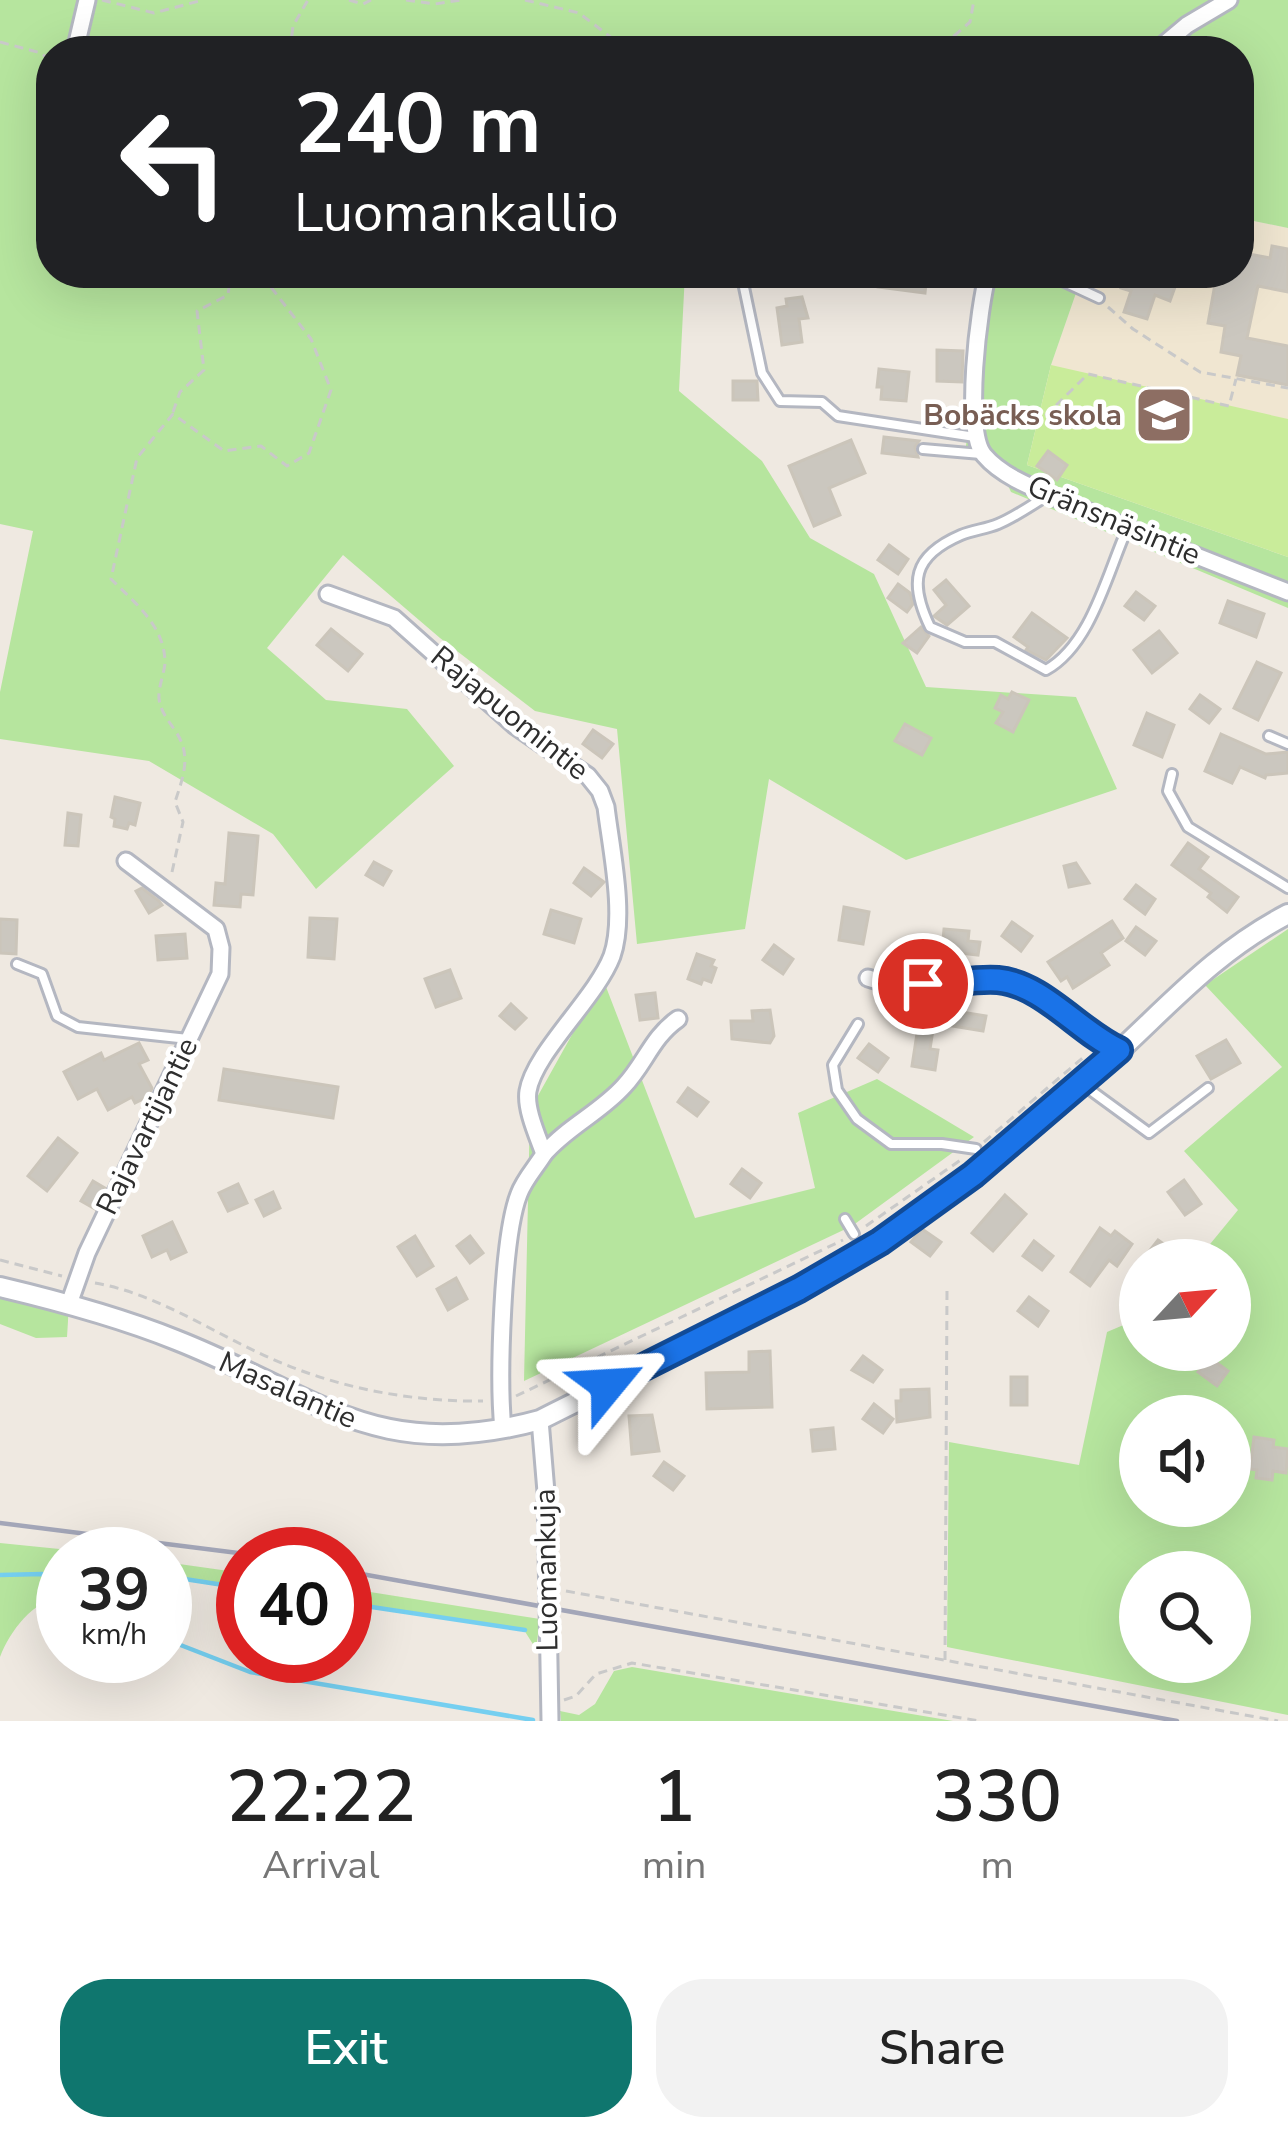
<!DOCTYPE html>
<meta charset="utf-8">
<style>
:root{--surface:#fff;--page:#f2f2f2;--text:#222;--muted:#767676;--accent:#0f766e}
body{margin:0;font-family:"Nunito Sans",sans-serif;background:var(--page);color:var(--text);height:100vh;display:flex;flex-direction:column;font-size:45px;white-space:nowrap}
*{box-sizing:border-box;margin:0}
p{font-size:39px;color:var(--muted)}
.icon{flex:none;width:66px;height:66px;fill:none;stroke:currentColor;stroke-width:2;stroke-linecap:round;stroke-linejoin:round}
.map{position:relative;height:1721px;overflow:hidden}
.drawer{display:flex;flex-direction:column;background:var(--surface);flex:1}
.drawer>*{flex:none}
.top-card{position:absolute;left:36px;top:36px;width:1218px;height:252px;border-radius:48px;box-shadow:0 12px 48px #0002;background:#202124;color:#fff;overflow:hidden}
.needle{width:78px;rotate:64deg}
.fabs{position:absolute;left:1119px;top:1239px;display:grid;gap:24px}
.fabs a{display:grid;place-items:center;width:132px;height:132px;border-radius:50%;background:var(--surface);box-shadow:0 12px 48px #0002;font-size:60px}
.speed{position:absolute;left:36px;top:1527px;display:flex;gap:24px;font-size:60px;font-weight:700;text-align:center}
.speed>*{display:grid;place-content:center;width:156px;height:156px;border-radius:50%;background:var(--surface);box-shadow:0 12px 48px #0002;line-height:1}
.speed small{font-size:30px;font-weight:400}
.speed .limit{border:18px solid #d22;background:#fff;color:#111}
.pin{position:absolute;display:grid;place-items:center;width:102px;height:102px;color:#fff;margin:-51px;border:6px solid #fff;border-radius:50%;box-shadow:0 3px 12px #0007}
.me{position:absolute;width:132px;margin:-66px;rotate:63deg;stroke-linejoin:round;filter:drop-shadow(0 0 9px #0008)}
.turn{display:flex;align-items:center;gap:42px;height:252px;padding:0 60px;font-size:54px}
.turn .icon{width:156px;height:156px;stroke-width:2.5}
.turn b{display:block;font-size:84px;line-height:102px}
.eta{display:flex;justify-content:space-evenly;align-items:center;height:204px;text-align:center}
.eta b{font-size:72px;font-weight:600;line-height:84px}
.primary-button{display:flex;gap:24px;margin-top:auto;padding:24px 60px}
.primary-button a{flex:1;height:138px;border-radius:48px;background:var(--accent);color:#fff;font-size:48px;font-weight:600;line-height:138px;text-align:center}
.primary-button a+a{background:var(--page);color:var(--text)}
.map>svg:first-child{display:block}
.education{fill:#f0e6d1}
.green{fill:#b6e59e;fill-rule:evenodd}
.pitch{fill:#c9ec9a}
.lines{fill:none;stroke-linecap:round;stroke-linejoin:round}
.stream{stroke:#75cff0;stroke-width:4.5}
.building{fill:#cbc7bf;stroke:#cbc5ba;stroke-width:3}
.service-casing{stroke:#b4b7c1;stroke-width:14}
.minor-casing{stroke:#b4b7c1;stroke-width:21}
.tertiary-casing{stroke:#b4b7c1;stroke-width:24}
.path{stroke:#c9c9c9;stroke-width:3;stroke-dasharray:9 6;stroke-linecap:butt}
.service{stroke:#fff;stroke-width:8}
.minor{stroke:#fff;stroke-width:15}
.tertiary{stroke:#fff;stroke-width:18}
.rail{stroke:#a3a6b8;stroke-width:4.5}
.route-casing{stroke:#114b97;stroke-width:30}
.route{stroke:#1a73e8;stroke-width:21}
.labels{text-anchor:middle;stroke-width:9;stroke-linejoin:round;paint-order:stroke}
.education-label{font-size:30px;font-weight:bold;fill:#785e54;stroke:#fff;text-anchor:end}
.street-label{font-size:30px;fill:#2e2e2e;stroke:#fff}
</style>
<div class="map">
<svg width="1288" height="1721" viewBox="0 0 1288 1721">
<rect width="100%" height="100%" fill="#efe9e1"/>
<path class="education" d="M1239 218 1288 228V557L1051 365 1083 273H1239Z"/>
<g class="green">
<path d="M0 0H1288V228L1239 218V51H51V273H685L679 391 762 461 810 538 874 574 926 687 1076 697 1117 789 906 860 769 779 745 929 637 944 617 729 535 711 440 638 343 555 267 648 326 700 407 709 454 766 316 889 273 834 149 761 0 739V692L33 531 0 524Z"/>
<path d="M984 273H1083L1051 365 1027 465 1288 557V608L1011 492 999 466 966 446Z"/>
<path d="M1288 929V1715L947 1647 949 1442 1079 1465 1107 1332 1140 1318V1350H1230V1260H1197L1238 1210 1184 1151 1282 1067 1205 985ZM1140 1416H1230V1506H1140ZM1140 1572H1230V1662H1140Z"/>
<path d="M603 979 695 1218 815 1188 798 1113 877 1079 974 1137 852 1226 524 1381 530 1110Z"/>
<path d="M0 1288 69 1304 67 1337 36 1338 0 1324Z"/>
<path d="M0 1543 109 1554H63V1596C33 1600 10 1631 0 1657Z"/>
<path d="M165 1562 243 1573V1588L165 1576Z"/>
<path d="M345 1588 540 1619 536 1649 524 1630 345 1603Z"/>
<path d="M632 1667 953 1721H561L560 1711 579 1715 595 1704 614 1671Z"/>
</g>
<path class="pitch" d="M1051 365 1288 419V557L1027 465Z"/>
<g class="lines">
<g class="stream">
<path d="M0 1575 42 1574 63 1585"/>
<path d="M165 1576 243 1588"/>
<path d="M345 1603 525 1630"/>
<path d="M165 1639 250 1672 533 1720"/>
</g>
</g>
<g class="building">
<path d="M1272 246 1288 249V292L1258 286 1247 338 1288 346V385L1237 375 1241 356 1221 352 1225 326 1208 323 1215 284 1189 273H1239V252L1270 258Z"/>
<path d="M880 273H927L925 293 878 287Z"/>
<path d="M1126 273H1180L1170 301 1155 295 1147 319 1124 312 1131 291 1121 288Z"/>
<path d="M802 297 808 318 799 319 802 342 782 345 777 308 787 306 786 299Z"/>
<path d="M937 350 963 351 962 382 937 381Z"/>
<path d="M879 369 909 372 906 401 881 399 882 387H877Z"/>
<path d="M733 381H757L758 400H733Z"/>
<path d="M884 437 919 441 915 447 918 457 882 453Z"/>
<path d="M851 440 865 473 829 488 840 515 814 526 789 466Z"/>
<path d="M1048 451 1067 465 1057 480 1037 466Z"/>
<path d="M889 545 908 559 898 574 878 560Z"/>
<path d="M946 580 969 606 947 625 934 616 946 605 934 590Z"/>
<path d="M898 584 910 593 913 604 907 612 888 598Z"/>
<path d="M1136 592 1155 606 1144 620 1125 606Z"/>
<path d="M1228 601 1264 614 1256 637 1220 623Z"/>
<path d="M1032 613 1067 638 1046 660 1026 650 1028 647 1014 637Z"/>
<path d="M921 627 929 636 917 653 903 643Z"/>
<path d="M331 629 362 654 348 671 317 645Z"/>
<path d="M1159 631 1177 653 1152 673 1134 650Z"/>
<path d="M1257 662 1281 673 1258 720 1234 708Z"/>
<path d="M1012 692 1029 700 1013 732 996 723 1003 712 995 708 1001 695 1008 699Z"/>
<path d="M1200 695 1220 709 1209 723 1190 709Z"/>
<path d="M1147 713 1174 725 1162 757 1134 745Z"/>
<path d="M905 724 931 738 922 755 895 741Z"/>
<path d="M593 730 613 744 602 758 583 744Z"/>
<path d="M1221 734 1266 754 1288 752V773L1266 775 1265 778 1240 767 1232 783 1205 771Z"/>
<path d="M115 797 140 803 135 825 129 823 127 829 114 826 115 819 111 817Z"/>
<path d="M68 813 81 815 78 846 65 845Z"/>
<path d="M229 833 258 836 253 895 241 894 240 907 214 905 216 883 225 884Z"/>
<path d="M1188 843 1208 857 1199 869 1238 897 1227 912 1208 897 1211 893 1172 865Z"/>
<path d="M374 862 391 871 383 885 366 875Z"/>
<path d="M1076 863 1089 883 1069 887 1064 866Z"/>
<path d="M584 868 604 882 591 896 574 883Z"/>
<path d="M1136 885 1155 899 1145 914 1125 899Z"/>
<path d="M142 888 159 901 162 905 149 913 136 891Z"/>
<path d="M844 907 869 912 863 944 839 940Z"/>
<path d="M551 910 581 919 574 943 544 934Z"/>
<path d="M310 918 337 919 334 959 308 957Z"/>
<path d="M0 919 17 920 16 954 0 953Z"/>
<path d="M1112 921 1123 938 1101 953 1109 965 1073 988 1067 977 1061 981 1048 962Z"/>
<path d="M1012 922 1032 936 1021 951 1002 936Z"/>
<path d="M1136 927 1156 941 1145 955 1126 941Z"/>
<path d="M944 929 969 931 968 941 980 942 978 955 942 951Z"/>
<path d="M185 934 187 958 158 960 156 936Z"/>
<path d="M774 945 793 959 783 974 763 960Z"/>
<path d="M890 950 919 954 917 973 887 971Z"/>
<path d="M697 954 714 960 711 966 716 968 711 982 703 979 701 984 688 979Z"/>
<path d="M450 970 461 998 436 1007 425 979Z"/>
<path d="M655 993 658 1018 640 1020 636 995Z"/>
<path d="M899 1002 986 1016 983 1031 934 1023 930 1049 938 1050 935 1070 912 1066 920 1014 914 1023 896 1020Z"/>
<path d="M511 1004 526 1018 515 1029 500 1016Z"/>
<path d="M770 1010 774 1036 770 1043 732 1039 731 1021H753L752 1011Z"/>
<path d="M1226 1040 1240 1063 1211 1079 1197 1056Z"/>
<path d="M139 1043 148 1060 139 1064 152 1088 149 1096 135 1103 132 1097 108 1110 97 1089 78 1099 64 1072 101 1053 104 1060Z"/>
<path d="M869 1044 888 1058 878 1072 858 1058Z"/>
<path d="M224 1069 338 1087 333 1118 219 1100Z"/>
<path d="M688 1088 708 1102 697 1116 678 1102Z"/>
<path d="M58 1138 77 1153 47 1191 28 1176Z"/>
<path d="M742 1169 761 1183 750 1198 731 1184Z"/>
<path d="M1184 1180 1201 1204 1185 1215 1168 1192Z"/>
<path d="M93 1181 105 1188 95 1209 81 1201Z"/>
<path d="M238 1184 247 1203 228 1211 219 1193Z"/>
<path d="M273 1192 280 1208 264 1216 256 1200Z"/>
<path d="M1005 1195 1026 1214 993 1251 972 1233Z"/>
<path d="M172 1222 186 1252 171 1259 167 1250 152 1257 143 1236Z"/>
<path d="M1100 1228 1111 1236 1115 1231 1132 1244 1117 1266 1109 1260 1090 1286 1071 1272Z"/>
<path d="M922 1229 941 1242 930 1256 911 1242Z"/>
<path d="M415 1236 433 1266 417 1276 398 1247Z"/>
<path d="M470 1236 483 1253 470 1263 457 1246Z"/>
<path d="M1158 1240 1186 1260H1155L1147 1254Z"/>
<path d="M1034 1241 1053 1256 1042 1270 1023 1256Z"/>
<path d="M456 1278 467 1299 448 1310 437 1289Z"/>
<path d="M1029 1297 1048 1311 1038 1326 1018 1311Z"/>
<path d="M770 1351 772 1407 707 1409 706 1373 749 1372V1352Z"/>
<path d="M863 1356 882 1370 873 1382 852 1370Z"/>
<path d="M1209 1357 1228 1371 1217 1386 1198 1372Z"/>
<rect x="1011" y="1377" width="16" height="28"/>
<path d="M929 1389 930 1417 897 1422 896 1401H901V1390Z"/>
<path d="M874 1404 893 1419 883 1433 863 1419Z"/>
<path d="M652 1415 659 1451 632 1454 629 1416Z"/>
<path d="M833 1428 835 1449 813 1451 811 1430Z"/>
<path d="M1254 1437 1274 1440 1273 1447 1288 1449 1286 1473 1273 1471 1272 1480 1256 1478 1257 1470 1250 1469Z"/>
<path d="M664 1462 684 1476 673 1490 654 1476Z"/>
</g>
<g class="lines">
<defs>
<g id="service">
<path d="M741 273 762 373 780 401 822 402 838 416 975 437"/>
<path d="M1045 273 1099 298"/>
<path d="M923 449 981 454"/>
<path d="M1048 495C1032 505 1015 517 998 524 986 529 973 530 961 535 912 556 909 583 930 627L965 642H995L1046 670C1091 645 1107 574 1127 529"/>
<path d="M1269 736 1288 744"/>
<path d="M1172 774 1168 791 1188 827 1288 888"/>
<path d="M17 964 42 974 57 1016 78 1027 188 1039"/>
<path d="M858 1024 833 1065 837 1090 857 1119 891 1144H942L976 1149"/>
<path d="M1082 1084 1149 1133 1208 1088"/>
<path d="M845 1219 854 1234"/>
</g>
<g id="minor">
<path d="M75 51 87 0"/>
<path d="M1156 51 1187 25 1229 0"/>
<path d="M988 273C979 306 963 430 984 455 1005 480 1045 492 1073 505 1144 536 1216 564 1288 592"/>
<path d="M328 594 394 618 514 725 588 776 600 791 606 807C611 849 626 916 612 956 596 998 534 1053 528 1091 525 1109 538 1137 544 1154 536 1167 524 1180 519 1194 502 1237 498 1380 503 1429"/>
<path d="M868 978 894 986 996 980 1022 986 1101 1042 1119 1050"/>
<path d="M544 1154C567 1127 601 1112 624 1086 645 1064 652 1037 678 1019"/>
<path d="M69 1304 87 1253 220 974 221 948 216 929 126 861"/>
<path d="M540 1420 546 1492 550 1721"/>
</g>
<path id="tertiary" d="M0 1287C59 1301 119 1317 176 1340 316 1395 376 1465 540 1420 688 1345 843 1278 974 1174 1019 1139 1064 1101 1106 1063 1168 1007 1213 953 1288 914"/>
</defs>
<use href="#service" class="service-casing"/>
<use href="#minor" class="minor-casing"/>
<use href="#tertiary" class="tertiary-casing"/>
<g class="path">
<path d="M102 0 154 13 203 0"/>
<path d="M349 0 363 4 371 0"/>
<path d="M406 0 435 4 461 0"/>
<path d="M525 0 579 13 629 51"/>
<path d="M0 42 41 53 51 61"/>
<path d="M290 51 293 26 308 0"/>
<path d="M641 51 668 42 699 46 737 38 800 51"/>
<path d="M929 51 953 37"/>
<path d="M953 51 954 36 970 22 974 0"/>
<path d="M1108 307 1133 329 1200 372 1288 388"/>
<path d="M173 412 180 392 204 370 197 311 228 295 231 273"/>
<path d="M990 413 1037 424 1088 374 1229 406 1236 379"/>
<path d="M172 872 183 822 175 802C183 777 192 756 176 732 169 721 161 713 159 699 158 687 164 675 165 663 165 626 135 603 111 579L137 458 173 414 224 451 261 446 287 466 309 453 331 390 311 339 260 273"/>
<path d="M984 1142 1086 1055"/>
<path d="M866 1226 962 1159"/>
<path d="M0 1260 62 1276"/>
<path d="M95 1283C153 1293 204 1327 257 1352 327 1386 406 1402 483 1401"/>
<path d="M516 1396 843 1240"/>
<path d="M566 1591 1278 1721"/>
<path d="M945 1660 947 1290"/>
<path d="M564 1700 576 1696 596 1674 632 1663 980 1721"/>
</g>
<use href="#service" class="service"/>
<use href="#minor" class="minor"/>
<use href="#tertiary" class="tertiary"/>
<g class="rail">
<path d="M0 1523 246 1554"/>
<path d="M345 1571 1177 1721"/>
</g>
</g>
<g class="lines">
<defs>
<path id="route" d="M608 1385 799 1289 880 1242 973 1175 1119 1050C1079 1032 1043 984 998 980 974 978 948 985 923 984"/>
</defs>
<use href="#route" class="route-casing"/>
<use href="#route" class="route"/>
</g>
<defs>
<symbol id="school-square" viewBox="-11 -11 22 22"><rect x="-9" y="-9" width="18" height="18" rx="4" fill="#8d6e63" stroke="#fff"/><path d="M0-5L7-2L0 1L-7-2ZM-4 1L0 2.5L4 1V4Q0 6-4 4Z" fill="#fff"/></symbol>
</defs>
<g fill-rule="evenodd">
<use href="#school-square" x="1131" y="382" width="66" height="66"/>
</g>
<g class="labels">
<g class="education-label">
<text x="1122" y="425">Bobäcks skola</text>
</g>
<g class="street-label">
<text transform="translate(1114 520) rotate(23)" y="10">Gränsnäsintie</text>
<text transform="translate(510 713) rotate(39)" y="10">Rajapuomintie</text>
<text transform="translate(147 1126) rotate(-64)" y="10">Rajavartijantie</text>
<text transform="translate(288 1390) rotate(24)" y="10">Masalantie</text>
<text transform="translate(546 1570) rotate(-91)" y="10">Luomankuja</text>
</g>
</g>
</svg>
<div class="fabs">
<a><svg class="needle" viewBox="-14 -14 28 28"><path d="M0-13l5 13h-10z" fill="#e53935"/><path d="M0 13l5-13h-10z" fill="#767676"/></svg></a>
<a><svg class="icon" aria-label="sound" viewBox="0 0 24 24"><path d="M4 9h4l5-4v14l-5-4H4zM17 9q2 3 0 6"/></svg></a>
<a><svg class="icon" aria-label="search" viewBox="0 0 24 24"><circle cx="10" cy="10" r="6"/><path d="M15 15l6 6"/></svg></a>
</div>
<div class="speed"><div>39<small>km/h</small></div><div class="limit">40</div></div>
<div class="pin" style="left:923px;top:984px;background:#d93025"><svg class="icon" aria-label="arrive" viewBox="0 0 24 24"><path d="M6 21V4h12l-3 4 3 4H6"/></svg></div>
<svg class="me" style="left:608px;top:1385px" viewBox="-20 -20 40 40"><path d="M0-17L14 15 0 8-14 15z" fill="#1a73e8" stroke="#fff" stroke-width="4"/></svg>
<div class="top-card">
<div class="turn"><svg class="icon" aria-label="left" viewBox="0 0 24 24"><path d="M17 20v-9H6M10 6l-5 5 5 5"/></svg><div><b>240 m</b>Luomankallio</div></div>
</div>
</div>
<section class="drawer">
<div class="eta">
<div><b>22:22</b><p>Arrival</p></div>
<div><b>1</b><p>min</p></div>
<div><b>330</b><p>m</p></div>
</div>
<div class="primary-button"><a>Exit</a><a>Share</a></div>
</section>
